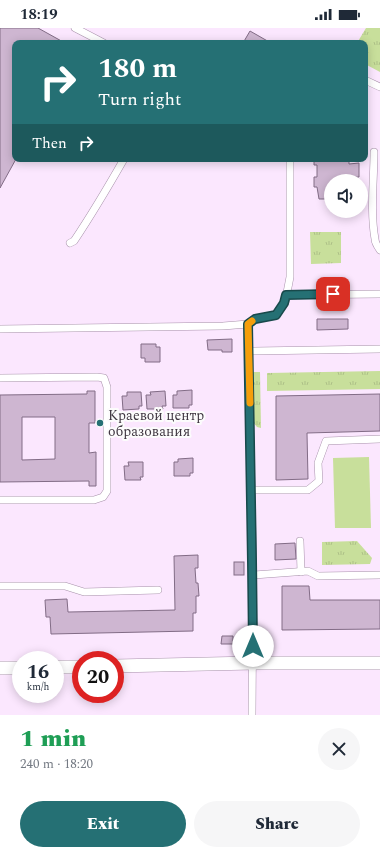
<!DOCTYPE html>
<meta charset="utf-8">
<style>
:root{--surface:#fff;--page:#f6f6f7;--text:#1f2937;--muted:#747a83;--accent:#257074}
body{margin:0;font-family:Spectral,serif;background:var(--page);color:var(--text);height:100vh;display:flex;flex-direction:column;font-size:15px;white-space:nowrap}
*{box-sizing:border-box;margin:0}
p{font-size:13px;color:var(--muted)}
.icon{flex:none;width:22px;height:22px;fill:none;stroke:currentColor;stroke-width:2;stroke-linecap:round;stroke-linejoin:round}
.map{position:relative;height:687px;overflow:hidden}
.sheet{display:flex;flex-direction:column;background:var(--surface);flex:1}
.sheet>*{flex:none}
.guide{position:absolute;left:12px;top:12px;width:356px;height:122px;border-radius:8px;box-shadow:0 2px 10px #0003;background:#257074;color:#fff;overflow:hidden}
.fabs{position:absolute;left:324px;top:146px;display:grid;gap:8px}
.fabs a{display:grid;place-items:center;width:44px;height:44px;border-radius:50%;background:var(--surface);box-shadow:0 2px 10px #0003;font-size:20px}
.speed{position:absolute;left:12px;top:623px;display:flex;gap:8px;font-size:20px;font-weight:700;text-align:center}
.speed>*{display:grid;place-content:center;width:52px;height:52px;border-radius:50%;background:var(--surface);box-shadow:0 2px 10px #0003;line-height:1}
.speed small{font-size:10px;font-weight:400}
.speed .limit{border:6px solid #d22;background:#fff;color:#111}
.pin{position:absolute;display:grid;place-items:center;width:34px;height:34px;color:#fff;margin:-17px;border-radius:8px;box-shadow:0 2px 6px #0006}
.me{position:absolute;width:44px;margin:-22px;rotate:0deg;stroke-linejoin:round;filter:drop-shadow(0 0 3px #0008)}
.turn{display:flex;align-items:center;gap:14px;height:84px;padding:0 20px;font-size:18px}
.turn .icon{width:52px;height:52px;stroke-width:2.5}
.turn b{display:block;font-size:28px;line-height:34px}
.then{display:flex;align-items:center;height:38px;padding:0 20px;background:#0003;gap:8px;font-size:15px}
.round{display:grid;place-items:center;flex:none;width:42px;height:42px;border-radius:21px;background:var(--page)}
.head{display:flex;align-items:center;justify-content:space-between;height:68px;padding:0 20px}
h1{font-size:24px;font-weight:800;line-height:30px;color:#1e9e55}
.cta{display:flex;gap:8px;margin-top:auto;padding:8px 20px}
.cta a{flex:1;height:46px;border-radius:24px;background:var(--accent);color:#fff;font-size:16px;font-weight:800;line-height:46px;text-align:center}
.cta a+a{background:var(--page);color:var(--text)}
.status{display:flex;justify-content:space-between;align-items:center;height:28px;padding:0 20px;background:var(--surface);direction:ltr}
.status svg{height:11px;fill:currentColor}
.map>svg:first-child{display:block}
.grass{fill:url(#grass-tufts)}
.garden{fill:#c8df9b}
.building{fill:#ceb6d1;stroke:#826c86;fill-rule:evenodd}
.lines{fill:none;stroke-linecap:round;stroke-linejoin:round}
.lane-casing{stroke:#a891ab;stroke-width:8}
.street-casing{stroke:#a891ab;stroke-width:14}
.lane{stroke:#fff;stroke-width:7}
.street{stroke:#fff;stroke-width:13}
.route-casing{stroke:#18494b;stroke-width:10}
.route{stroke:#257074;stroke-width:7}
.slow{stroke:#f59e0b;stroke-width:7}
.poi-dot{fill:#257074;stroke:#fcfcfc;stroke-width:1.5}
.labels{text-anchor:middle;stroke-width:4;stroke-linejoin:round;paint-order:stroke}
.poi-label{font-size:14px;fill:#3f3641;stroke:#fcfcfc;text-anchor:start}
</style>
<div class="status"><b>18:19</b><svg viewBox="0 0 49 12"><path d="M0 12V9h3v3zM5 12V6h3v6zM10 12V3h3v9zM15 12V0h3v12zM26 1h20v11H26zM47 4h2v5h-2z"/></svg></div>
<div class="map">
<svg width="380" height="687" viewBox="0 0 380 687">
<defs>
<pattern id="grass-tufts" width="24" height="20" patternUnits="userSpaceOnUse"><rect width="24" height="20" fill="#c8df9b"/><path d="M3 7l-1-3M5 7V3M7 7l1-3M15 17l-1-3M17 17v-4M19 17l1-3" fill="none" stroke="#adc087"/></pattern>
</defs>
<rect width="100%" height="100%" fill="#fbe7fe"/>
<g class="grass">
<path d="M366 0H380V44L365 36V15H357Z"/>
<path d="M310 204H341V235L311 236Z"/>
<path d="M380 343V361L267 363V345Z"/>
<path d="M251 344H260L261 400 257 399 253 394Z"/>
<path d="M357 513 372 530 370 536 322 537V514Z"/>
</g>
<path class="garden" d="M369 429 371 500H335L333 430Z"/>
<g class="building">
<path d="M0 0H38L65 15H15V131H16L0 160Z"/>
<path d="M250 3 271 15H243Z"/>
<path d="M314 131H349V136L359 135V149L349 150V153H331V173H328V171H319L317 159H314V149H317V137H314Z"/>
<path d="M317 291H348V301L317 302Z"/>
<path d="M232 311V324H222V322H208L207 312Z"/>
<path d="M141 316H156V319H160V334H145V330H141Z"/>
<path d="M192 362V377H189V380H173V367H177V363Z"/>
<path d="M87 363H95V395H89V425L96 424V458H89V453L0 454V367L87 366ZM22 389H55V431L22 432Z"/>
<path d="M165 363 166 378H162L163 381H147L146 367H151L150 364Z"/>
<path d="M127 364H141L142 378H139V381L123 382 122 368H127Z"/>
<path d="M380 366V403L307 405 308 451 276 452V368Z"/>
<path d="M193 430V445H190V448H174V434H178V431Z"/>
<path d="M128 434H143V449H140L141 452H125L124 438H129Z"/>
<path d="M295 515 296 531 275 532V516Z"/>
<path d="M198 527V540H195L196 555H198L199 568H196V585H193V603L51 606 50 589H46L45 572 67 571 68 584 175 582 174 528Z"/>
<rect x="234" y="534" width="10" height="13"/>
<path d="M282 558H309L310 572H380V601L282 602Z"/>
<path d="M222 608H233V616H221Z"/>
</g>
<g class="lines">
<defs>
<g id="lane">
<path d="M75 0 104 15"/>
<path d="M365 52 380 59"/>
<path d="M374 124C374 152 370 183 375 211 375 215 378 219 380 222"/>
<path d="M70 215 74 213C92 186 108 159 124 131"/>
<path d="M286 267 380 266"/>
<path d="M0 301 223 298 248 296"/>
<path d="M248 323 380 321"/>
<path d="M0 350 97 349 104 350 107 359V463L103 469 94 472H0"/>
<path d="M251 462H308L319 453 318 435 326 413 380 411"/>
<path d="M300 513 301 544"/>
<path d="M253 547 308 543 318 548 380 547"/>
<path d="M0 558H65L84 564 158 562"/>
<path d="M252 687 253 547 248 296 255 291 276 287 285 275 290 249V131"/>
</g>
<g id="street">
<path d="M115 638 253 635H380"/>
<path d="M55 639H81"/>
<path d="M0 640H21"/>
</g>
</defs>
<use href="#lane" class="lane-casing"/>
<use href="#street" class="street-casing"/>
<use href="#lane" class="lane"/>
<use href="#street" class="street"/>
</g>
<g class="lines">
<defs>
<path id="route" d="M253 618 252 533 248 296 255 291 276 287 284 275 286 267 333 266"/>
</defs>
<use href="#route" class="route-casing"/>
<use href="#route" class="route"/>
<path class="slow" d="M250 375 248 296 252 293"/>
</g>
<circle class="poi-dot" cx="100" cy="395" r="4"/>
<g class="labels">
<g class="poi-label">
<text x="108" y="392">Краевой центр<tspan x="108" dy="16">образования</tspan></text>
</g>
</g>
</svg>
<div class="fabs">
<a><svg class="icon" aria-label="sound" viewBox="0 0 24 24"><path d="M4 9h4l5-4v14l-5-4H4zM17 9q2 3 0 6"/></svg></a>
</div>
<div class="speed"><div>16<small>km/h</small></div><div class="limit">20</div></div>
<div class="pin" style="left:333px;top:266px;background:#d93025"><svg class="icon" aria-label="arrive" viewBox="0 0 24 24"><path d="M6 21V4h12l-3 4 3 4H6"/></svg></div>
<svg class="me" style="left:253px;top:618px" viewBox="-20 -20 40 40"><circle r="19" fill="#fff"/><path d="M0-13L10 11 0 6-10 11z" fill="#257074"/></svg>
<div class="guide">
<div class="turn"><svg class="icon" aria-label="right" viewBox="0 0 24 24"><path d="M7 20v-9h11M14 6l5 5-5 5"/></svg><div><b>180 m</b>Turn right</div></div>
<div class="then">Then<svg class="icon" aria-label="right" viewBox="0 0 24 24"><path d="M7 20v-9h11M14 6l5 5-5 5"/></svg></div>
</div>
</div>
<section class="sheet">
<div class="head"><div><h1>1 min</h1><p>240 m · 18:20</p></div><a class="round"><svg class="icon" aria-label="close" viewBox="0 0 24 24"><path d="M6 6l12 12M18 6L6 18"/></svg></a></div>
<div class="cta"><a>Exit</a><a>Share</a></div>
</section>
